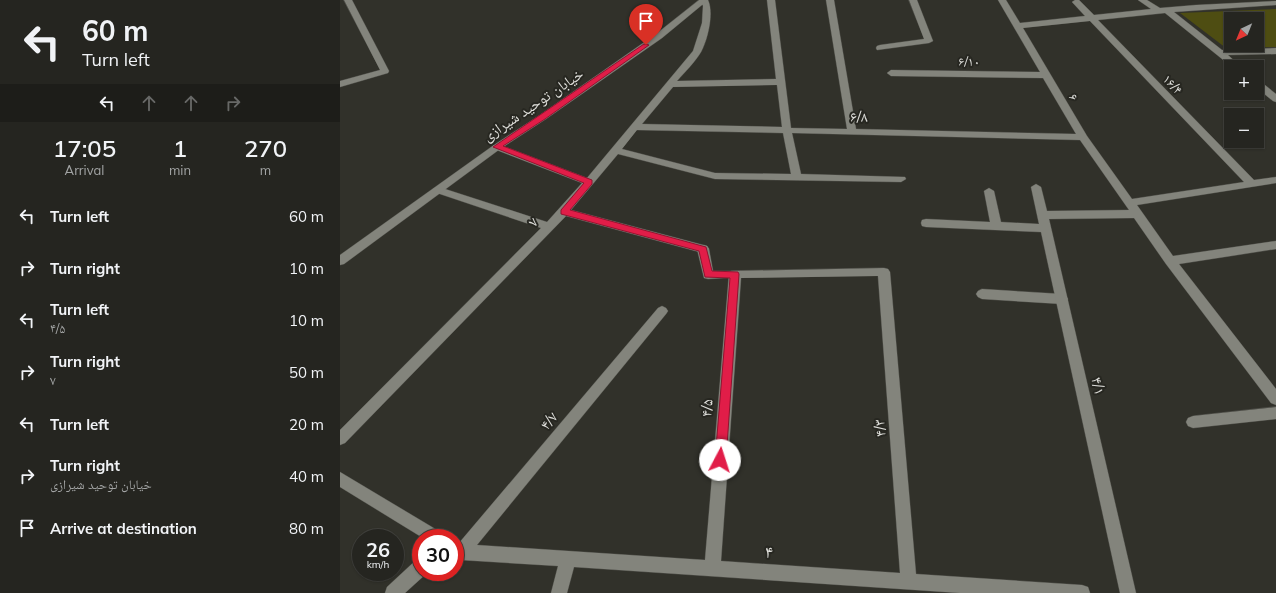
<!DOCTYPE html>
<meta charset="utf-8">
<style>
:root{--surface:#252520;--page:#2d2d29;--text:#f1f3f6;--muted:#a3a5a5;--line:#42423e}
body{margin:0;font-family:Mulish,"Noto Naskh Arabic",sans-serif;background:var(--page);color:var(--text);height:100vh;display:flex;flex-direction:column;font-size:15px;white-space:nowrap}
*{box-sizing:border-box;margin:0}
p{font-size:13px;color:var(--muted)}
.icon{flex:none;width:22px;height:22px;fill:none;stroke:currentColor;stroke-width:2;stroke-linecap:round;stroke-linejoin:round}
.map{position:relative;flex:1;overflow:hidden}
.sheet{display:flex;flex-direction:column;background:var(--surface);width:340px}
.sheet>*{flex:none}
.top-card{background:#252520;color:var(--text);overflow:hidden}
.needle{width:26px;rotate:223deg}
.tools{position:absolute;left:884px;top:12px;display:grid;gap:8px}
.tools a{display:grid;place-items:center;width:40px;height:40px;border-radius:0px;background:var(--surface);box-shadow:0 1px 3px #0004,0 0 0 1px var(--line);font-size:20px}
.speed{position:absolute;left:12px;top:529px;display:flex;gap:8px;font-size:20px;font-weight:700;text-align:center}
.speed>*{display:grid;place-content:center;width:52px;height:52px;border-radius:50%;background:var(--surface);box-shadow:0 1px 3px #0004,0 0 0 1px var(--line);line-height:1}
.speed small{font-size:10px;font-weight:400}
.speed .limit{border:6px solid #d22;background:#fff;color:#111}
.pin{position:absolute;display:grid;place-items:center;width:34px;height:34px;color:#fff;margin:-41px -17px;border-radius:50% 50% 50% 0;rotate:-45deg;box-shadow:0 0 4px #0007}
.pin .icon{rotate:45deg}
.me{position:absolute;width:44px;margin:-22px;rotate:5deg;stroke-linejoin:round;filter:drop-shadow(0 0 3px #0008)}
.turn{display:flex;align-items:center;gap:14px;height:84px;padding:0 16px;font-size:18px}
.turn .icon{width:52px;height:52px;stroke-width:2.5}
.turn b{display:block;font-size:28px;line-height:34px}
.lanes{display:flex;align-items:center;height:38px;padding:0 16px;background:#0003;justify-content:center;gap:20px;direction:ltr}
.lanes .off{opacity:.35}
.eta{display:flex;justify-content:space-evenly;align-items:center;height:68px;text-align:center}
.eta b{font-size:24px;font-weight:600;line-height:28px}
ul{padding:0;list-style:none}
li{display:flex;align-items:center;gap:12px;height:52px;padding:0 16px}
li div{flex:1}
li b{display:block;font-size:15px}
li em{font-style:normal}
main{display:flex;flex:1;min-height:0}
.map>svg:first-child{display:block}
.green{fill:#4e4d12;fill-rule:evenodd}
.lines{fill:none;stroke-linecap:round;stroke-linejoin:round}
.lane-casing{stroke:#4d4d47;stroke-width:1}
.street-casing{stroke:#4d4d47;stroke-width:1}
.secondary-casing{stroke:#4d4d47;stroke-width:1}
.lane{fill:#83847c;fill-rule:evenodd}
.street{fill:#83847c;fill-rule:evenodd}
.secondary{fill:#83847c;fill-rule:evenodd}
.route{fill:#e11d48;stroke:#92132f}
.labels{text-anchor:middle;stroke-width:4;stroke-linejoin:round;paint-order:stroke}
.far-street-label{font-size:13px;fill:#e0e0dc;stroke:#272721}
.street-label{font-size:15px;fill:#e0e0dc;stroke:#272721}
.near-street-label{font-size:18px;fill:#e0e0dc;stroke:#272721}
</style>
<main>
<section class="sheet">
<div class="top-card">
<div class="turn"><svg class="icon" aria-label="left" viewBox="0 0 24 24"><path d="M17 20v-9H6M10 6l-5 5 5 5"/></svg><div><b>60 m</b>Turn left</div></div>
<div class="lanes"><svg class="icon" aria-label="left" viewBox="0 0 24 24"><path d="M17 20v-9H6M10 6l-5 5 5 5"/></svg><svg class="icon off" aria-label="ahead" viewBox="0 0 24 24"><path d="M12 20V5M6 11l6-6 6 6"/></svg><svg class="icon off" aria-label="ahead" viewBox="0 0 24 24"><path d="M12 20V5M6 11l6-6 6 6"/></svg><svg class="icon off" aria-label="right" viewBox="0 0 24 24"><path d="M7 20v-9h11M14 6l5 5-5 5"/></svg></div>
</div>
<div class="eta">
<div><b>17:05</b><p>Arrival</p></div>
<div><b>1</b><p>min</p></div>
<div><b>270</b><p>m</p></div>
</div>
<ul>
<li><svg class="icon" aria-label="left" viewBox="0 0 24 24"><path d="M17 20v-9H6M10 6l-5 5 5 5"/></svg><div><b>Turn left</b></div><em>60 m</em></li>
<li><svg class="icon" aria-label="right" viewBox="0 0 24 24"><path d="M7 20v-9h11M14 6l5 5-5 5"/></svg><div><b>Turn right</b></div><em>10 m</em></li>
<li><svg class="icon" aria-label="left" viewBox="0 0 24 24"><path d="M17 20v-9H6M10 6l-5 5 5 5"/></svg><div><b>Turn left</b><p>۴/۵</p></div><em>10 m</em></li>
<li><svg class="icon" aria-label="right" viewBox="0 0 24 24"><path d="M7 20v-9h11M14 6l5 5-5 5"/></svg><div><b>Turn right</b><p>۷</p></div><em>50 m</em></li>
<li><svg class="icon" aria-label="left" viewBox="0 0 24 24"><path d="M17 20v-9H6M10 6l-5 5 5 5"/></svg><div><b>Turn left</b></div><em>20 m</em></li>
<li><svg class="icon" aria-label="right" viewBox="0 0 24 24"><path d="M7 20v-9h11M14 6l5 5-5 5"/></svg><div><b>Turn right</b><p>خیابان توحید شیرازی</p></div><em>40 m</em></li>
<li><svg class="icon" aria-label="arrive" viewBox="0 0 24 24"><path d="M6 21V4h12l-3 4 3 4H6"/></svg><div><b>Arrive at destination</b></div><em>80 m</em></li>
</ul>
</section>
<div class="map">
<svg width="936" height="593" viewBox="0 0 936 593">
<rect width="100%" height="100%" fill="#31312a"/>
<path class="green" d="M936 9V47L886 48 840 13ZM891 19H917V45H891Z"/>
<g class="lines">
<defs>
<g id="lane">
<path d="M363 245 367 246 369 249 373 271H399L401 274 399 277 368 279 364 278 357 249 359 246Z"/>
<path d="M642 289 722 294 726 296 728 299 726 302 722 304 642 299 638 297 636 294 638 291Z"/>
</g>
<g id="street">
<path d="M4 0H12L49 71 48 73 0 87V81L40 70Z"/>
<path d="M360 0H368C374 13 368 39 361 52 355 62 345 72 337 81L436 79 427 0H435L451 128 507 129 486 0H494L516 129 736 134 703 78 551 76 547 73 551 70 700 72 658 0H666L680 23 745 16 732 2 735 0H739L754 15 811 9 798 0H807L820 8 856 5 936 1V5L834 12 882 50 936 48V54L888 55 901 67H892L825 13 758 20 914 180 936 177V183L797 205 833 256 936 241V249L839 264 936 389V405L931 403 826 264 794 218 709 219 796 593H780L701 232 586 227 582 226 581 223 582 220 586 219 650 222 644 191 649 188 654 191 661 222 699 224 691 187 696 184 701 187 707 211 789 210 740 140 452 133 461 174 565 177 566 179 561 182 375 179 278 154 231 210 367 246 369 249 367 252 363 253 226 216 5 443 0 445V430L201 228 94 192 93 190 94 188H102L207 222 242 183 154 149 152 147 154 145H160L247 178 353 51 362 23 363 6ZM750 21 904 182 792 199 747 136 683 28ZM437 85 442 127 302 124 333 87ZM297 130 443 133 451 174 375 173 282 149Z"/>
<path d="M569 0H577L593 41 589 43 537 50 536 48 537 46 540 45 584 39Z"/>
<path d="M917 80 920 81 936 94V102L933 101 917 88Z"/>
<path d="M544 268 548 269 550 272 576 574 742 585 748 587 750 593H620L234 567 227 593H211L218 566 121 560 115 557V541L119 543 318 308 322 306 326 308 328 311 326 314 137 545 365 560 389 274 391 271ZM538 276 560 573 381 561 401 278Z"/>
<path d="M936 407V419L853 428 848 426 846 422 848 418 853 416Z"/>
<path d="M0 472 102 533 105 538H83L0 487Z"/>
<path d="M81 559V572L87 573 65 593H45L47 587 75 561Z"/>
</g>
<path id="secondary" d="M359 0H368L322 38 206 119 160 149 4 264 0 265V255L154 145 200 115 316 34Z"/>
</defs>
<use href="#lane" class="lane-casing"/>
<use href="#street" class="street-casing"/>
<use href="#secondary" class="secondary-casing"/>
<use href="#lane" class="lane"/>
<use href="#street" class="street"/>
<use href="#secondary" class="secondary"/>
</g>
<path class="route" d="M304 44 309 45 205 119 163 146 252 180V184L230 210 366 247 372 271 398 272 399 274 386 460 384 464 380 465 376 464 375 460 390 278 365 277 359 251 221 214V210L244 183 153 147Z"/>
<g class="labels">
<g class="far-street-label">
<text transform="translate(629 61) rotate(1)" y="5">۶/۱۰</text>
<text transform="translate(833 84) rotate(46)" y="5">۱۶/۴</text>
<text transform="translate(734 97) rotate(59)" y="5">۶</text>
</g>
<g class="street-label">
<text transform="translate(193 105) rotate(-34)" y="5">خیابان توحید شیرازی</text>
<text transform="translate(519 117) rotate(1)" y="5">۶/۸</text>
<text transform="translate(193 222) rotate(-45)" y="5">۷</text>
<text transform="translate(758 386) rotate(77)" y="5">۴/۱</text>
<text transform="translate(367 408) rotate(-85)" y="5">۴/۵</text>
<text transform="translate(209 421) rotate(-50)" y="5">۴/۷</text>
<text transform="translate(540 428) rotate(-95)" y="5">۴/۳</text>
</g>
<g class="near-street-label">
<text transform="translate(429 552) rotate(4)" y="6">۴</text>
</g>
</g>
</svg>
<div class="tools">
<a><svg class="needle" viewBox="-14 -14 28 28"><path d="M0-13l5 13h-10z" fill="#e53935"/><path d="M0 13l5-13h-10z" fill="#a3a5a5"/></svg></a>
<a>+</a>
<a>−</a>
</div>
<div class="speed"><div>26<small>km/h</small></div><div class="limit">30</div></div>
<div class="pin" style="left:306px;top:45px;background:#d93025"><svg class="icon" aria-label="arrive" viewBox="0 0 24 24"><path d="M6 21V4h12l-3 4 3 4H6"/></svg></div>
<svg class="me" style="left:380px;top:460px" viewBox="-20 -20 40 40"><circle r="19" fill="#fff"/><path d="M0-13L10 11 0 6-10 11z" fill="#e11d48"/></svg>
</div>
</main>
